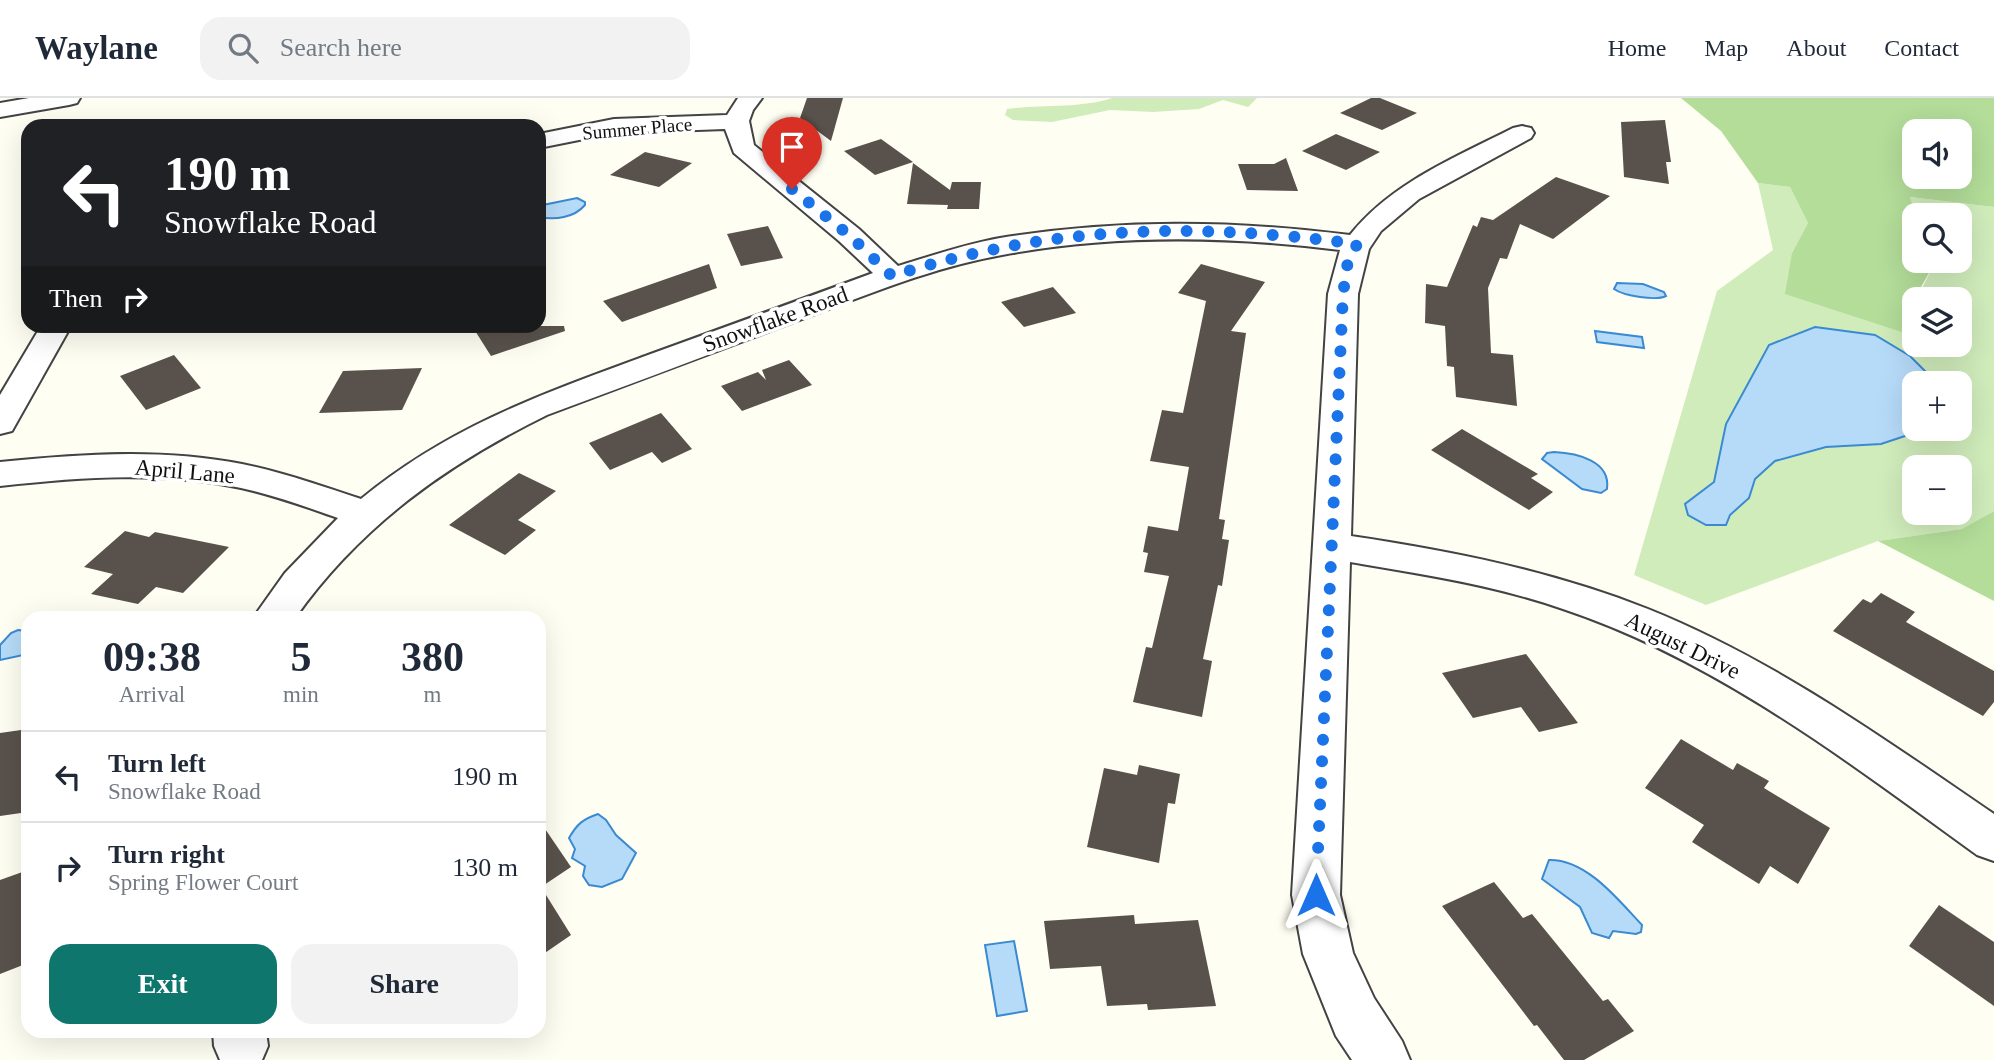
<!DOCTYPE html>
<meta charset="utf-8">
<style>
:root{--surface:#fff;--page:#f2f2f3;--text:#1f2937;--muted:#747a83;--line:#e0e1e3;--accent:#0f766e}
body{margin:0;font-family:"Times New Roman",serif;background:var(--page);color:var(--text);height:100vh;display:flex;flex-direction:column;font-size:26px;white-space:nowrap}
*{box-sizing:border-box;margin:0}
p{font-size:23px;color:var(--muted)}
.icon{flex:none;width:38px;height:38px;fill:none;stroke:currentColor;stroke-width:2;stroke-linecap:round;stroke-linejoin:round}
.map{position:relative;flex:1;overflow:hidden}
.panel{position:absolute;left:21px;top:513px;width:525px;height:427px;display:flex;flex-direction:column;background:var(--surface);border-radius:21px;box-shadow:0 7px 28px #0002}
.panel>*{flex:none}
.hud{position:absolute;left:21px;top:21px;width:525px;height:214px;border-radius:21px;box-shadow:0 7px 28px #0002;background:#202124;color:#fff;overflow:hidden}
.buttons{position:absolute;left:1902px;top:21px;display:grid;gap:14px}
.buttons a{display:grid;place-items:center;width:70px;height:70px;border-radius:14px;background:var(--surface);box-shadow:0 7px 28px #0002;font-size:35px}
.pin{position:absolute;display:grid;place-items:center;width:60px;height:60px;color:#fff;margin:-72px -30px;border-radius:50% 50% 50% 0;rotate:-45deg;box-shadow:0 0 7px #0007}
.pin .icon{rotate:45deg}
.me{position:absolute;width:77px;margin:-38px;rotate:0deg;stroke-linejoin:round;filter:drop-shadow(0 0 5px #0008)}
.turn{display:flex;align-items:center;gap:24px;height:147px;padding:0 28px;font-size:32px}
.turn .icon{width:91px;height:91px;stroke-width:2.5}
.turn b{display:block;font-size:49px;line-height:60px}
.then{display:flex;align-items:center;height:66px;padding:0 28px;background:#0003;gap:14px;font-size:26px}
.eta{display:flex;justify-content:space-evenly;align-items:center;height:119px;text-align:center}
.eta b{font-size:42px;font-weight:700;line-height:49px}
.button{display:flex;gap:14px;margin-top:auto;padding:14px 28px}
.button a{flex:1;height:80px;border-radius:21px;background:var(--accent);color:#fff;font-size:28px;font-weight:700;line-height:80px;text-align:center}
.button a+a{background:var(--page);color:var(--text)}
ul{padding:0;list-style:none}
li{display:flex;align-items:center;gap:21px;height:91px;padding:0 28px;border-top:2px solid var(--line)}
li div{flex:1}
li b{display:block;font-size:26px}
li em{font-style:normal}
header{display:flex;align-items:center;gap:42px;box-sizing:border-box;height:98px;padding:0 35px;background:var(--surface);border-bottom:2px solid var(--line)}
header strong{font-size:33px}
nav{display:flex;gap:38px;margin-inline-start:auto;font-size:24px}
.search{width:490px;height:63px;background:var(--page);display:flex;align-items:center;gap:18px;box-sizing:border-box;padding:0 24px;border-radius:21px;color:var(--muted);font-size:26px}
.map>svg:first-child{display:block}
.green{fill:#d0ecbb;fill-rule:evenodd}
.forest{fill:#b3dd99;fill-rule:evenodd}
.water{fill:#b6dbf8;stroke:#3a8ad2;stroke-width:2}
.building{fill:#59524c}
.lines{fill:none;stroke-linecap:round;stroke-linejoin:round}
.minor-casing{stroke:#434343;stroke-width:4}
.minor{fill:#fff;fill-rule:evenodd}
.route{stroke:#1a73e8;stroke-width:12;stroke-dasharray:0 21.6}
.labels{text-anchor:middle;stroke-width:7;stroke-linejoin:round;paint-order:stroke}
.far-street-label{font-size:19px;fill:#101010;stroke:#fff}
.street-label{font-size:23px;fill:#101010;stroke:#fff}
</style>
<header>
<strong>Waylane</strong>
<div class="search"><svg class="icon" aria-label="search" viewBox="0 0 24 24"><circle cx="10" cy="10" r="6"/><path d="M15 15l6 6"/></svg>Search here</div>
<nav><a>Home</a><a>Map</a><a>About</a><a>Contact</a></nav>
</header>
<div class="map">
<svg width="1994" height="962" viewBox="0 0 1994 962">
<rect width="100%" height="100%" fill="#fffef3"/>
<g class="green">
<path d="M1112 0H1257L1248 9 1223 2 1199 11 1153 14 1110 12 1052 24 1013 22 1005 17 1007 11C1042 6 1078 11 1112 0Z"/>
<path d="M1758 85 1790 89 1808 125 1792 155 1904 235 1914 224V247H1960V201H1917L1933 168 1932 163H1960V117H1916L1910 99 1994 109V413L1963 431 1878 443 1706 507 1634 477 1717 193 1773 152ZM1914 285H1960V331H1914ZM1914 369H1960V415H1914Z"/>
</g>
<g class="forest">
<path d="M1681 0H1994V109L1910 99 1916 117 1914 163H1932L1933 168 1914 201V224L1905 235 1785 196 1792 155 1808 125 1790 89 1758 85 1721 33ZM1914 33H1960V79H1914Z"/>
<path d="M1994 413V503L1878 443 1962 431Z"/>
</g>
<g class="water">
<path d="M577 100 585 104V107C574 120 555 122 539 119V110L543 107Z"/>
<path d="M1617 185 1643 186 1664 194 1666 198C1656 203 1624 198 1614 191Z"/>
<path d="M1815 229 1875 237 1910 258 1937 285H1914V331H1926L1881 346 1826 349 1775 363 1755 381 1749 400 1730 417 1726 427H1706L1688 417 1685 406 1714 384 1726 326 1769 247Z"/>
<path d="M1595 233 1642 239 1644 250 1597 244Z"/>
<path d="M1554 354C1577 355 1611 363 1607 391L1601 395 1582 391 1542 361 1547 355Z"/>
<path d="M18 532 28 533V556L0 562V547L11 535Z"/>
<path d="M598 716 606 722 616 737 636 755 622 781 602 789 589 787 583 778 585 768 572 760 575 751 569 740C577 726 583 721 598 716Z"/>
<path d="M1549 762C1587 761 1619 803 1642 827L1641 834 1636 836 1613 833 1609 840 1592 835 1580 809 1542 781Z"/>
<path d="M1014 843 1027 913 997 918 985 847Z"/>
</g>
<g class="building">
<path d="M807 0H843L831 43 800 20Z"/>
<path d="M1371 0H1380L1417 15 1382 32 1340 15Z"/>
<path d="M1665 22 1671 64H1666L1669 86 1624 79 1621 24Z"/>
<path d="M1336 36 1380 54 1346 72 1302 53Z"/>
<path d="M881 41 913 64 875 77 844 53Z"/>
<path d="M645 54 692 65 659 89 610 77Z"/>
<path d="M1286 60 1298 93 1247 92 1238 66H1274Z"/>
<path d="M913 65 950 92 952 84H981L979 111H947L948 107 907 106Z"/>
<path d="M1556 79 1610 98 1553 141 1520 126 1507 161 1500 160 1488 190 1491 255 1513 257 1517 308 1456 299 1454 269 1447 268 1445 228 1425 225 1426 186 1447 189 1473 127 1477 129 1481 119 1493 122Z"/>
<path d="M768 128 783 160 741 168 727 136Z"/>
<path d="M709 166 717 190 622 224 603 203Z"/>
<path d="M1201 166 1265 184 1231 233 1246 235 1219 421 1225 422 1222 441 1229 442 1222 488 1218 487 1203 561 1212 563 1202 619 1133 604 1146 549 1152 550 1169 478 1144 474 1148 455 1143 454 1148 428 1178 433 1189 369 1150 363 1162 312 1183 315 1206 203 1178 195Z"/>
<path d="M1053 189 1076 215 1024 229 1001 204Z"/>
<path d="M472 228H564L565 233 491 258Z"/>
<path d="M174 257 201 290 146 312 120 278Z"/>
<path d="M789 262 812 287 742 313 721 288 758 274 766 282 762 272Z"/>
<path d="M422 270 402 312 319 315 343 273Z"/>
<path d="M661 315 692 351 662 365 652 354 610 372 589 345Z"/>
<path d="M1462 331 1538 376 1531 380 1553 394 1529 412 1431 352Z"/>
<path d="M519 375 556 393 518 422 536 432 505 457 449 427Z"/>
<path d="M125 433 149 439 155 434 229 449 183 495 156 489 138 506 91 496 113 476 84 469Z"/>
<path d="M1881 495 1915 514 1906 524 1994 573V604L1983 618 1833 533 1863 501 1871 505Z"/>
<path d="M1526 556 1578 625 1539 634 1521 609 1473 620 1442 575Z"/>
<path d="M28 631V714L0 718V635Z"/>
<path d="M1681 641 1733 672 1737 665 1769 683 1764 690 1830 730 1798 786 1770 768 1759 786 1692 744 1704 727 1645 690Z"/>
<path d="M1139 667 1180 676 1175 706 1168 705 1159 765 1087 749 1104 670 1137 677Z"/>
<path d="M539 722 571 769 541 789 571 837 539 859Z"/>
<path d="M28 772V865L0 876V782Z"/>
<path d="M1494 784 1523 820 1532 816 1603 903 1608 901 1634 933 1584 962H1564L1537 927 1534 928 1442 808Z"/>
<path d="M1939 807 1994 844V908L1909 848Z"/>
<path d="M1134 817 1135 826 1198 822 1216 908 1148 912 1147 906 1107 908 1101 868 1050 871 1044 823Z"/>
</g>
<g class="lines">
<defs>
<g id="minor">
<path d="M29 0H80L77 5 69 7 0 19V5Z"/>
<path d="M738 0H762L753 12 749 23 754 47 859 131 898 168C931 158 966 146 1000 140 1119 121 1231 122 1350 137 1391 85 1456 59 1513 30L1522 28 1531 30 1534 35 1531 40 1419 101 1381 133 1369 151 1358 196 1351 438C1452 453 1552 473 1648 511 1773 561 1884 641 1994 716V763L1977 757C1847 663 1716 562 1563 511 1494 487 1421 476 1350 464L1340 797 1353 855 1374 900 1402 943 1410 962H1352L1336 938 1303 856 1292 797 1328 196 1340 152C1227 138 1115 136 1002 157 934 169 869 196 805 220 719 253 633 285 547 317 447 366 360 428 295 520H253L285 475 338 420C306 409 274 397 241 390 161 373 80 379 0 388V364C80 356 162 350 242 366 282 374 321 388 361 401 450 328 542 296 648 257 723 230 798 203 873 175L839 143 734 55 725 31 614 35 539 50V36L614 21 727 17Z"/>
<path d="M41 228H71L12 333 0 336V297Z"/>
<path d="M213 933H266L268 948 262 962H220L214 948Z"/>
</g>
</defs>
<use href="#minor" class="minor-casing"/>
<use href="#minor" class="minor"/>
</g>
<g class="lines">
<path class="route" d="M792 91 849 137 892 178C1052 127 1192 124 1357 146L1347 168 1343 196 1316 797"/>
</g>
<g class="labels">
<g class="far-street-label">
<text transform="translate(637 30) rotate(-5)" y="7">Summer Place</text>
</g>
<g class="street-label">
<text transform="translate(775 221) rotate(-20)" y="8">Snowflake Road</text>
<text transform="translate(185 373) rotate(5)" y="8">April Lane</text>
<text transform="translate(1683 547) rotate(26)" y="8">August Drive</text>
</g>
</g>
</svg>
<div class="buttons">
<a><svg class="icon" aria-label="sound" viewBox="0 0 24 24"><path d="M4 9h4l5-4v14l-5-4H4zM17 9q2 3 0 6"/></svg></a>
<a><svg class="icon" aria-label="search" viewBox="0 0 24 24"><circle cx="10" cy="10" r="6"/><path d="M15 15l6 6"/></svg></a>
<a><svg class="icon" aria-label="layers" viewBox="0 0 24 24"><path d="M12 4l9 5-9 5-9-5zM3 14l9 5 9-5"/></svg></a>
<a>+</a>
<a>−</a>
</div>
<div class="pin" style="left:792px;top:91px;background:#d93025"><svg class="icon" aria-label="arrive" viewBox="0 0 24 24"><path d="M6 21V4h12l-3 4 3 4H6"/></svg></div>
<svg class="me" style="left:1316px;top:797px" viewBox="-20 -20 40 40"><path d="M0-17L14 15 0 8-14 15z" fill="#1a73e8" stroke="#fff" stroke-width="4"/></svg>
<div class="hud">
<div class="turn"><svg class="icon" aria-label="left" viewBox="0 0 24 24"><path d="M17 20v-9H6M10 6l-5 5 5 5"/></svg><div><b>190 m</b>Snowflake Road</div></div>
<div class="then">Then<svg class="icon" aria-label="right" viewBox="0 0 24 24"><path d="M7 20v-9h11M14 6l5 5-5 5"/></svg></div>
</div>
<section class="panel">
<div class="eta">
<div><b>09:38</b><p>Arrival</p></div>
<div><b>5</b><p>min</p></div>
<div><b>380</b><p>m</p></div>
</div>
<ul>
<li><svg class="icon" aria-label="left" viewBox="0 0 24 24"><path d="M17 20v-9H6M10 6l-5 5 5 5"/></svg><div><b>Turn left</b><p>Snowflake Road</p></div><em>190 m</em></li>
<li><svg class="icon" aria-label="right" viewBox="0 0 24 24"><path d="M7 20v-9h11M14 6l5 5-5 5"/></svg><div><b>Turn right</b><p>Spring Flower Court</p></div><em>130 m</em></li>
</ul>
<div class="button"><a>Exit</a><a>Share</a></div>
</section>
</div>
